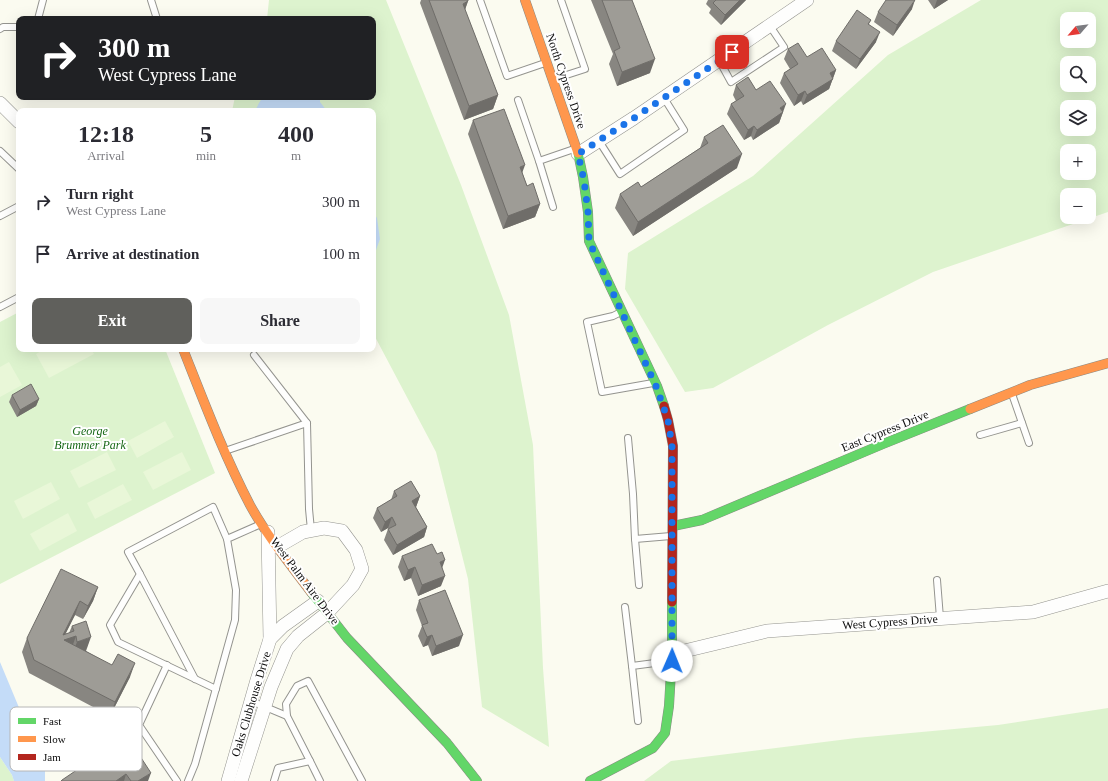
<!DOCTYPE html>
<meta charset="utf-8">
<style>
:root{--surface:#fff;--page:#f7f7f7;--text:#2b2b33;--muted:#7c7c81;--accent:#60605c}
body{margin:0;font-family:Georgia,serif;background:var(--page);color:var(--text);height:100vh;display:flex;flex-direction:column;font-size:15px;white-space:nowrap}
*{box-sizing:border-box;margin:0}
p{font-size:13px;color:var(--muted)}
.icon{flex:none;width:22px;height:22px;fill:none;stroke:currentColor;stroke-width:2;stroke-linecap:round;stroke-linejoin:round}
.map{position:relative;flex:1;overflow:hidden}
.drawer{position:absolute;left:16px;top:108px;width:360px;height:244px;display:flex;flex-direction:column;background:var(--surface);border-radius:8px;box-shadow:0 4px 16px #0002}
.drawer>*{flex:none}
.guide{position:absolute;left:16px;top:16px;width:360px;height:84px;border-radius:8px;box-shadow:0 4px 16px #0002;background:#202124;color:#fff;overflow:hidden}
.needle{width:26px;rotate:242deg}
.tools{position:absolute;left:1060px;top:12px;display:grid;gap:8px}
.tools a{display:grid;place-items:center;width:36px;height:36px;border-radius:8px;background:var(--surface);box-shadow:0 4px 16px #0002;font-size:20px}
.pin{position:absolute;display:grid;place-items:center;width:34px;height:34px;color:#fff;margin:-17px;border-radius:8px;box-shadow:0 2px 6px #0006}
.me{position:absolute;width:44px;margin:-22px;rotate:1deg;stroke-linejoin:round;filter:drop-shadow(0 0 3px #0008)}
.turn{display:flex;align-items:center;gap:14px;height:84px;padding:0 16px;font-size:18px}
.turn .icon{width:52px;height:52px;stroke-width:2.5}
.turn b{display:block;font-size:28px;line-height:34px}
.eta{display:flex;justify-content:space-evenly;align-items:center;height:68px;text-align:center}
.eta b{font-size:24px;font-weight:800;line-height:28px}
.primary-button{display:flex;gap:8px;margin-top:auto;padding:8px 16px}
.primary-button a{flex:1;height:46px;border-radius:8px;background:var(--accent);color:#fff;font-size:16px;font-weight:800;line-height:46px;text-align:center}
.primary-button a+a{background:var(--page);color:var(--text)}
ul{padding:0;list-style:none}
li{display:flex;align-items:center;gap:12px;height:52px;padding:0 16px}
li div{flex:1}
li b{display:block;font-size:15px}
li em{font-style:normal}
.map>svg:first-child{display:block}
.green{fill:#ddf3ce;fill-rule:evenodd}
.pitch{fill:#e9f7d8}
.water{fill:#c4dcf8}
.lines{fill:none;stroke-linecap:round;stroke-linejoin:round}
.lane-casing{stroke:#94948f;stroke-width:8}
.street-casing{stroke:#94948f;stroke-width:14}
.fast-casing{stroke:#8a8a85;stroke-width:10}
.slow-casing{stroke:#8a8a85;stroke-width:10}
.jam-casing{stroke:#8a8a85;stroke-width:10}
.lane{stroke:#fefefd;stroke-width:6}
.street{stroke:#fefefd;stroke-width:13}
.fast{stroke:#63d668;stroke-width:9}
.slow{stroke:#ff974d;stroke-width:9}
.jam{stroke:#b3261e;stroke-width:9}
.wall{fill:#888681}
.shaded-wall{fill:#6f6d69}
.building{fill:#9e9c96;stroke:#6f6d69}
.route{stroke:#1a73e8;stroke-width:7;stroke-dasharray:0 12.6}
.labels{text-anchor:middle;stroke-width:4;stroke-linejoin:round;paint-order:stroke}
.street-label{font-size:12px;fill:#0c0c0c;stroke:#fff}
.park-label{font-size:12px;font-style:italic;fill:#196918;stroke:#fff}
.key{fill:#fff;stroke:#b6b6b6;stroke-width:1}
.key-label{font-size:11px;fill:#0c0c0c}
</style>
<div class="map">
<svg width="1108" height="781" viewBox="0 0 1108 781">
<rect width="100%" height="100%" fill="#fbfbf0"/>
<g class="green">
<path d="M269 0H386L461 185 509 315 533 445 543 668 549 747 482 707 468 579 436 452 373 333V111H232L235 97H373V19H267Z"/>
<path d="M981 0H1108V212L933 272 828 325 713 388 685 392 625 289 628 253 753 176 888 55ZM1067 19H1089V41H1067ZM1067 63H1089V85H1067ZM1067 107H1089V129H1067ZM1067 151H1089V173H1067ZM1067 195H1089V217H1067Z"/>
<path d="M19 312V349H165L215 473 0 584V322Z"/>
<path d="M1108 708V781H644L671 761 856 738 998 725Z"/>
<path d="M0 757 12 775 14 781H0Z"/>
</g>
<g class="pitch">
<path d="M45 349H91L94 354 49 378 36 354Z"/>
<path d="M9 362 22 385 0 397V367Z"/>
<path d="M165 421 174 437 137 458 128 441Z"/>
<path d="M107 452 116 470 79 488 70 471Z"/>
<path d="M182 452 191 470 153 490 143 472Z"/>
<path d="M51 482 60 499 23 519 14 501Z"/>
<path d="M123 484 132 500 95 519 87 503Z"/>
<path d="M68 513 77 531 40 551 30 534Z"/>
</g>
<g class="water">
<path d="M263 97H320V102L327 111H255L259 103Z"/>
<path d="M373 212 377 218 380 239 375 253V265L373 266Z"/>
<path d="M0 662 20 710 40 748 45 767V781H14L12 775 0 757Z"/>
</g>
<g class="lines">
<defs>
<g id="lane">
<path d="M151 0 157 19"/>
<path d="M480 0 507 76 545 63"/>
<path d="M38 19 43 0"/>
<path d="M0 29 3 27H19"/>
<path d="M719 60 731 82 784 47 770 26"/>
<path d="M554 79 585 69 561 0"/>
<path d="M518 100 539 161"/>
<path d="M599 141 620 174 684 130 664 98"/>
<path d="M0 151 19 169"/>
<path d="M553 207 539 161 574 149"/>
<path d="M0 216 19 206"/>
<path d="M0 307 19 297"/>
<path d="M621 312 613 316 587 322 602 392 653 383"/>
<path d="M254 355 307 423 309 509 311 530"/>
<path d="M1012 394 1029 443"/>
<path d="M980 435 1022 423"/>
<path d="M628 438 633 494 635 539"/>
<path d="M225 451 307 423"/>
<path d="M140 574 195 679"/>
<path d="M937 580 940 618"/>
<path d="M639 585 635 539 671 536"/>
<path d="M625 607 632 666"/>
<path d="M167 665 139 725 177 781"/>
<path d="M216 689 118 642 110 625 140 574 128 552 213 507 227 539"/>
<path d="M251 701 287 716 310 761 278 768 274 781"/>
<path d="M287 716 286 704 297 686 308 681 362 781"/>
<path d="M638 721 632 666 670 661"/>
<path d="M310 761 320 781"/>
<path d="M188 781 195 764 235 620 236 590 227 539 261 524"/>
</g>
<g id="street">
<path d="M0 103 19 122"/>
<path d="M578 154 634 118 807 0"/>
<path d="M268 532 270 639"/>
<path d="M672 654 767 631 1033 612 1108 591"/>
<path d="M228 781 257 680 270 639 283 626 318 601"/>
<path d="M241 781 271 687 287 649 298 636 327 613 353 585 362 569 356 550 342 531 324 528 303 532 277 547"/>
</g>
<g id="fast">
<path d="M578 153 583 177 588 212 589 241 657 386 664 406"/>
<path d="M673 526 702 520 883 444 970 409"/>
<path d="M311 592 347 638 447 743 477 781"/>
<path d="M590 781 653 748 665 733 669 706 672 654V602"/>
</g>
<g id="slow">
<path d="M525 0 578 153"/>
<path d="M183 349C204 402 224 455 250 505 267 536 290 564 311 592"/>
<path d="M970 409 1030 385 1108 363"/>
</g>
<path id="jam" d="M664 406 668 420 673 446 672 602"/>
</defs>
<use href="#lane" class="lane-casing"/>
<use href="#street" class="street-casing"/>
<use href="#fast" class="fast-casing"/>
<use href="#slow" class="slow-casing"/>
<use href="#jam" class="jam-casing"/>
<use href="#lane" class="lane"/>
<use href="#street" class="street"/>
<use href="#fast" class="fast"/>
<use href="#slow" class="slow"/>
<use href="#jam" class="jam"/>
</g>
<g class="wall">
<path d="M421 0H468V1L465 10 498 95 493 109 464 120 420 3Z"/>
<path d="M591 0H632L650 73 617 86 609 64 613 54Z"/>
<path d="M708 0H746L721 25 709 13 711 9 706 4Z"/>
<path d="M928 0H948L934 9Z"/>
<path d="M912 9 893 36 874 22 878 12Z"/>
<path d="M871 20 869 24 876 42 856 69 832 51 836 41Z"/>
<path d="M788 49 807 57 836 70 829 89 803 105 801 101 794 106 780 83 784 73 790 69 784 59Z"/>
<path d="M736 85 756 90 783 112 779 123 753 140 751 136 744 140 727 114 731 104 736 101 733 95Z"/>
<path d="M473 120 522 172 527 186 540 204 535 217 503 229 468 134Z"/>
<path d="M704 137 737 168 633 236 615 208 620 194 641 187 700 148Z"/>
<path d="M12 395 39 399 36 406 17 417 9 402Z"/>
<path d="M394 491 420 496 416 507 427 527 424 537 393 555 384 540 388 529H389L388 528 381 532 373 518 377 508 391 500Z"/>
<path d="M402 556 442 568 441 586 418 596 411 578 404 581 398 567Z"/>
<path d="M98 587 93 601 83 619 75 615 65 634 69 633 72 626 86 651 130 677 110 716 29 673 22 652 27 638Z"/>
<path d="M419 600 459 646 432 656 428 645 423 647 418 636 422 626 416 610Z"/>
<path d="M127 736 148 781H61Z"/>
</g>
<g class="shaded-wall">
<path d="M740 0H746L721 25 725 15Z"/>
<path d="M915 0 912 9 893 36 897 25Z"/>
<path d="M937 0H948L934 9Z"/>
<path d="M468 1 463 15V4Z"/>
<path d="M880 32 876 42 856 69 860 59Z"/>
<path d="M655 59 650 73 617 86 622 72Z"/>
<path d="M836 70 829 89 803 105 807 95 830 73Z"/>
<path d="M805 91 801 101 794 106 798 95Z"/>
<path d="M498 95 493 109 464 120 469 106Z"/>
<path d="M786 104 779 123 753 140 757 130 780 108Z"/>
<path d="M754 126 751 136 744 140 748 130Z"/>
<path d="M742 154 737 168 633 236 638 222Z"/>
<path d="M525 165 520 179V167Z"/>
<path d="M540 204 535 217 503 229 508 216Z"/>
<path d="M39 399 36 406 17 417 20 410Z"/>
<path d="M420 496 416 507 409 512 412 501Z"/>
<path d="M392 517 388 528 381 532 385 522Z"/>
<path d="M427 527 424 537 393 555 397 545Z"/>
<path d="M445 560 441 571 440 562Z"/>
<path d="M415 567 411 578 404 581 408 570Z"/>
<path d="M445 576 441 586 418 596 422 585Z"/>
<path d="M98 587 93 601 83 619 88 606Z"/>
<path d="M80 601 75 615 58 649 63 635Z"/>
<path d="M432 635 428 645 423 647 427 637Z"/>
<path d="M463 635 459 646 432 656 436 646Z"/>
<path d="M76 636 71 650 64 640Z"/>
<path d="M91 637 86 651 72 655 77 642Z"/>
<path d="M135 663 130 677 110 716 115 702Z"/>
<path d="M151 773 148 781H138Z"/>
<path d="M126 774 124 781H116Z"/>
</g>
<g class="building">
<path d="M429 0H468V1L463 4 498 95 469 106Z"/>
<path d="M602 0H632L655 59 622 72 614 51 620 48Z"/>
<path d="M716 0H740L725 15 713 3Z"/>
<path d="M886 0H915L897 25 878 12Z"/>
<path d="M857 10 871 20 868 24 880 32 860 59 836 41Z"/>
<path d="M798 43 807 57 822 48 836 70 830 73 833 79 807 95 805 91 798 95 784 73 798 64 788 49Z"/>
<path d="M748 77 756 90 770 81 786 104 780 108 783 112 757 130 754 126 748 130 731 104 744 96 736 85Z"/>
<path d="M504 109 525 165 520 167 527 186 533 183 540 204 508 216 473 120Z"/>
<path d="M723 125 742 154 638 222 620 194 638 182 641 187 708 143 704 137Z"/>
<path d="M31 384 39 399 20 410 12 395Z"/>
<path d="M411 481 420 496 412 501 427 527 397 545 388 529 396 525 392 517 385 522 377 508 397 496 394 491Z"/>
<path d="M432 544 437 554 442 552 445 560 440 562 445 576 422 585 415 567 408 570 402 556Z"/>
<path d="M61 569 98 587 88 606 80 601 63 635 74 631 72 626 86 621 91 637 77 642 76 636 64 640 112 665 118 654 135 663 115 702 34 660 27 638Z"/>
<path d="M445 590 463 635 436 646 432 635 427 637 422 625 428 623 419 600Z"/>
<path d="M127 736 151 773 138 781H131L126 774 116 781H61L62 780Z"/>
</g>
<g class="lines">
<path class="route" d="M672 661V446L668 420 656 386 589 241 588 212 585 188 583 176 578 154 634 118 732 52"/>
</g>
<g class="labels">
<g class="street-label">
<text transform="translate(566 81) rotate(71)" y="4">North Cypress Drive</text>
<text transform="translate(885 431) rotate(-22)" y="4">East Cypress Drive</text>
<text transform="translate(305 581) rotate(53)" y="4">West Palm Aire Drive</text>
<text transform="translate(890 622) rotate(-4)" y="4">West Cypress Drive</text>
<text transform="translate(251 704) rotate(-73)" y="4">Oaks Clubhouse Drive</text>
</g>
<g class="park-label">
<text x="90" y="435">George<tspan x="90" dy="14">Brummer Park</tspan></text>
</g>
</g>
<rect x="10" y="707" width="132" height="64" rx="6" class="key"/>
<rect x="18" y="718" width="18" height="6" fill="#63d668"/>
<rect x="18" y="736" width="18" height="6" fill="#ff974d"/>
<rect x="18" y="754" width="18" height="6" fill="#b3261e"/>
<g class="key-label">
<text x="43" y="725">Fast</text>
<text x="43" y="743">Slow</text>
<text x="43" y="761">Jam</text>
</g>
</svg>
<div class="tools">
<a><svg class="needle" viewBox="-14 -14 28 28"><path d="M0-13l5 13h-10z" fill="#e53935"/><path d="M0 13l5-13h-10z" fill="#7c7c81"/></svg></a>
<a><svg class="icon" aria-label="search" viewBox="0 0 24 24"><circle cx="10" cy="10" r="6"/><path d="M15 15l6 6"/></svg></a>
<a><svg class="icon" aria-label="layers" viewBox="0 0 24 24"><path d="M12 4l9 5-9 5-9-5zM3 14l9 5 9-5"/></svg></a>
<a>+</a>
<a>−</a>
</div>
<div class="pin" style="left:732px;top:52px;background:#d93025"><svg class="icon" aria-label="arrive" viewBox="0 0 24 24"><path d="M6 21V4h12l-3 4 3 4H6"/></svg></div>
<svg class="me" style="left:672px;top:661px" viewBox="-20 -20 40 40"><circle r="19" fill="#fff"/><path d="M0-13L10 11 0 6-10 11z" fill="#1a73e8"/></svg>
<div class="guide">
<div class="turn"><svg class="icon" aria-label="right" viewBox="0 0 24 24"><path d="M7 20v-9h11M14 6l5 5-5 5"/></svg><div><b>300 m</b>West Cypress Lane</div></div>
</div>
<section class="drawer">
<div class="eta">
<div><b>12:18</b><p>Arrival</p></div>
<div><b>5</b><p>min</p></div>
<div><b>400</b><p>m</p></div>
</div>
<ul>
<li><svg class="icon" aria-label="right" viewBox="0 0 24 24"><path d="M7 20v-9h11M14 6l5 5-5 5"/></svg><div><b>Turn right</b><p>West Cypress Lane</p></div><em>300 m</em></li>
<li><svg class="icon" aria-label="arrive" viewBox="0 0 24 24"><path d="M6 21V4h12l-3 4 3 4H6"/></svg><div><b>Arrive at destination</b></div><em>100 m</em></li>
</ul>
<div class="primary-button"><a>Exit</a><a>Share</a></div>
</section>
</div>
